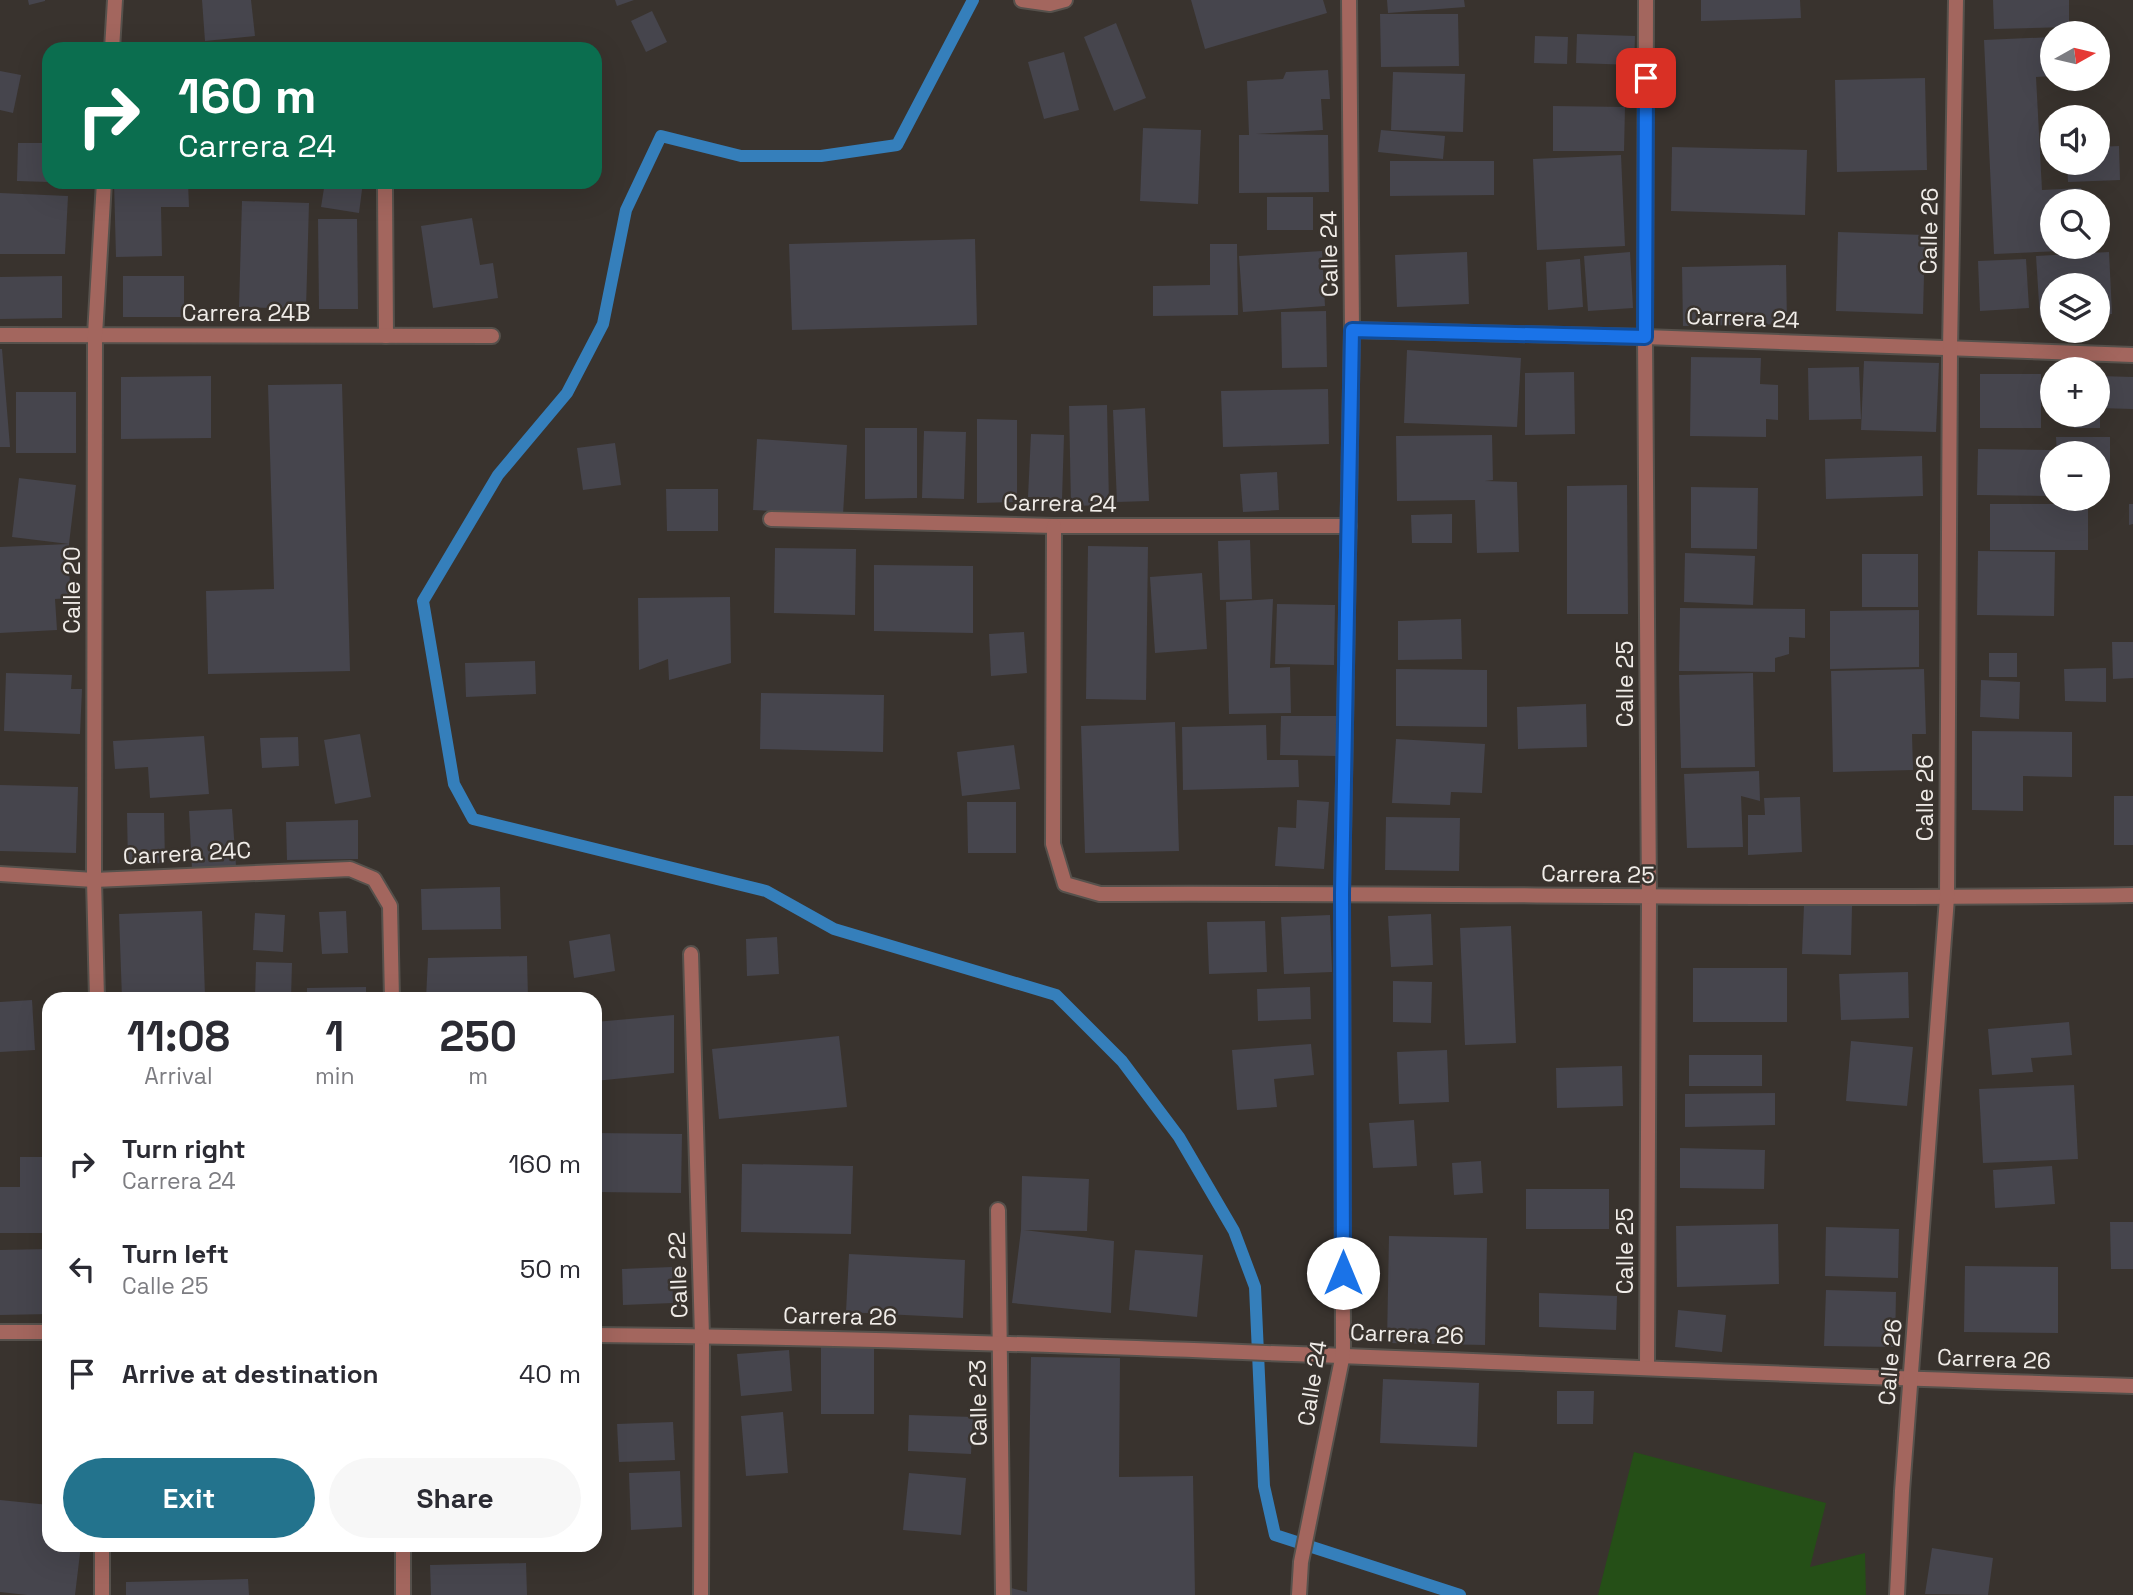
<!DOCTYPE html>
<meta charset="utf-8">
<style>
:root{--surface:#fff;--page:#f7f7f7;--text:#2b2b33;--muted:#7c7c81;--accent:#23738d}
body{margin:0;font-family:"Space Grotesk",sans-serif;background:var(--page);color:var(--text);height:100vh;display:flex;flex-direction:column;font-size:26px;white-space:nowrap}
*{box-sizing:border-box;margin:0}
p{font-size:23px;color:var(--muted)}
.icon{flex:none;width:38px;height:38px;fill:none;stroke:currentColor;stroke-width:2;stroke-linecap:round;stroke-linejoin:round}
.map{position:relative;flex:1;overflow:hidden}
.details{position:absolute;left:42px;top:992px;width:560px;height:560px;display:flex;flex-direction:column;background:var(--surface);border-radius:21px;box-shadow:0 7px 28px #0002}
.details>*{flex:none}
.top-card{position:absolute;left:42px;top:42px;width:560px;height:147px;border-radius:21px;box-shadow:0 7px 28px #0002;background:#0b6e4f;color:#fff;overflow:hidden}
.needle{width:46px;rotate:82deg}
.fabs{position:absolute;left:2040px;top:21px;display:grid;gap:14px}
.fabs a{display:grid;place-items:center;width:70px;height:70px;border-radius:50%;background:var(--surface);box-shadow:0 7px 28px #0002;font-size:35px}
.pin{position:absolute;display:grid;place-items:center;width:60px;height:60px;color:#fff;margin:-30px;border-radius:14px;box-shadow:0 4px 10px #0006}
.me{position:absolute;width:77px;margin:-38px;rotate:0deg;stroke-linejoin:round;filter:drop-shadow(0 0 5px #0008)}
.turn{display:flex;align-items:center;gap:24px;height:147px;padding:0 21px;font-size:32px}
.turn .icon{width:91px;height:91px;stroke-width:2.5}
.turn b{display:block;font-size:49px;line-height:60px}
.eta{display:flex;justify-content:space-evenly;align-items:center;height:119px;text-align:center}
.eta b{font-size:42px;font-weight:800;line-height:49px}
.cta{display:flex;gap:14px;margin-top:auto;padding:14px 21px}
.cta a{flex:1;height:80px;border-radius:42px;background:var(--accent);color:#fff;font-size:28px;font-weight:800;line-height:80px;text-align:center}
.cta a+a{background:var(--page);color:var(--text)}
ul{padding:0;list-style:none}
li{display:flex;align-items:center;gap:21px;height:105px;padding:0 21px}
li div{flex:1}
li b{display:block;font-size:26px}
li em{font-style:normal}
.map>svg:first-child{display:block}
.green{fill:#254f17}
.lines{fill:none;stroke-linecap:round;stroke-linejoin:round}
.stream{stroke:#357fbb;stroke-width:12}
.building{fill:#46454d}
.minor-casing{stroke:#56514c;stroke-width:18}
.minor{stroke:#a3665e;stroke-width:14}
.route-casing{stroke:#114b97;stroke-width:18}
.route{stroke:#1a73e8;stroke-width:12}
.labels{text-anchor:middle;stroke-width:5;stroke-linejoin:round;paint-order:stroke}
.street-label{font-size:23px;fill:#f0ece8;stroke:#39332e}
</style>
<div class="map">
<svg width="2133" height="1595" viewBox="0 0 2133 1595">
<rect width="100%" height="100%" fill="#39332e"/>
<path class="green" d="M1634 1452 1826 1503 1810 1567 1865 1553 1866 1595H1598Z"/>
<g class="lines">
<path class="stream" d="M973 0 897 145 821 156H741L661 136 626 210 603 324 567 393 498 475 423 601 454 784 473 819 766 891 834 929 1056 995 1122 1061 1179 1137 1234 1231 1255 1287 1264 1486 1275 1535 1460 1595"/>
</g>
<g class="building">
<path d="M28 0H45V1L29 5Z"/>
<path d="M202 0H251L255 36 205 41Z"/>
<path d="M615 0H634L617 6Z"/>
<path d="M1191 0H1323L1327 13 1205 49Z"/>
<path d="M1387 0H1464L1465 7 1388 13Z"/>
<path d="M1701 0H1800L1801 18 1701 21Z"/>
<path d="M1993 0H2069V27L1994 29Z"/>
<path d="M652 11 667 42 646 52 631 21Z"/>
<path d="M1380 14H1458L1459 66 1381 67Z"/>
<path d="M1116 23 1146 98 1114 111 1084 37Z"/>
<path d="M1577 34 1635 36 1634 65 1576 63Z"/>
<path d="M1535 36 1568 37 1567 64 1534 63Z"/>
<path d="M2053 37V76L2036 77 2042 190 2081 188 2082 201H2053V247H2084V250L1994 254 1984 40Z"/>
<path d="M1064 52 1079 110 1044 119 1028 62Z"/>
<path d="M1328 70 1330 99H1321L1323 130 1256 134 1328 135 1329 192 1239 193V135H1249L1247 81 1283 79 1286 72Z"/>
<path d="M0 71 21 75 13 113 0 110Z"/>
<path d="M1393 72 1465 74 1463 132 1391 130Z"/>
<path d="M1925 78 1927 170 1837 172 1835 80Z"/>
<path d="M1553 106 1625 107 1624 151H1553Z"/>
<path d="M1143 128 1201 130 1198 204 1140 201Z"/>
<path d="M1381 130 1445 136 1443 159 1378 152Z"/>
<path d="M18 143H49V182L17 181Z"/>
<path d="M2119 146 2120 180 2068 182 2067 163H2098V147Z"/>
<path d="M1672 147 1807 150 1805 215 1671 211Z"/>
<path d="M1621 155 1625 246 1537 250 1533 159Z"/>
<path d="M1390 161H1494V195L1390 196Z"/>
<path d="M114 182H188L189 207H161L162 256 116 257Z"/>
<path d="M325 182H363L359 213 321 207Z"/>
<path d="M0 193 68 196 65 254H0Z"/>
<rect x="1267" y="197" width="46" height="33"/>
<path d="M242 201 309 203 306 309 239 307Z"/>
<path d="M472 218 480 265 493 263 498 298 433 308 421 226Z"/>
<path d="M318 219H357L358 309H319Z"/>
<path d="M1838 232 1925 235 1923 314 1836 311Z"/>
<path d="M975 239 977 325 792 330 789 244Z"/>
<path d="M1210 244H1237L1238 315 1153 316V286L1210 285Z"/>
<path d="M1322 251 1325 306 1243 312 1239 256Z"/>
<path d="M1467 252 1469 304 1397 307 1395 255Z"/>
<path d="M1630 252 1633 308 1588 311 1584 256Z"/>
<path d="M2109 252 2112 314H2098V285H2053V317L2040 318 2036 256Z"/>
<path d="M1580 259 1583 307 1548 310 1546 262Z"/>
<path d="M2026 259 2029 308 1980 311 1978 261Z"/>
<path d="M1786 265 1787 324 1683 326 1682 267Z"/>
<path d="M62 276V318L0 319V277Z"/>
<rect x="123" y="276" width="61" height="41"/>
<path d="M1326 311 1327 367 1282 368 1281 312Z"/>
<path d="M0 349H2L10 447H0Z"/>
<path d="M1407 350 1521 358 1517 427 1404 423Z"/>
<path d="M1691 357 1761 358 1760 384 1778 385V420L1766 419V437L1690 436Z"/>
<path d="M1864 361 1939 363 1936 432 1861 430Z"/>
<path d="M1859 367 1861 419 1809 420 1808 368Z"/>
<path d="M1574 372 1575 434 1525 435V373Z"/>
<rect x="1980" y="374" width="61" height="54"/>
<path d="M211 376V438L121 439V377Z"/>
<path d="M2098 376 2133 377V409L2098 408Z"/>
<path d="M342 384 350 671 208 674 206 591 274 589 268 385Z"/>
<path d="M1328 389 1329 444 1223 447 1221 391Z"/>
<rect x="16" y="392" width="60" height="61"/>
<path d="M1107 405 1109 505 1071 506 1069 406Z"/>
<path d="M1145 408 1149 501 1117 502 1113 410Z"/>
<rect x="2074" y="415" width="26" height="13"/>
<path d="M977 419 1017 420V502L977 503Z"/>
<path d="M865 428H917V498L865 499Z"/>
<path d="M924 431 966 432 964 499 922 498Z"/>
<path d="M1031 434 1064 435 1062 499 1028 497Z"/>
<path d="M1492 435 1493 480 1485 481 1517 482 1519 552 1477 553 1475 500 1397 501 1396 436Z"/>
<path d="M2056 437H2110V483H2098V453H2057Z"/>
<path d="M757 439 847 445 843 515 753 510Z"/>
<path d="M615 443 621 485 583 490 577 448Z"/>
<path d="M1978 449 2052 450V496L1977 495Z"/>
<path d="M1922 456 1923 496 1826 499 1825 459Z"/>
<path d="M1277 472 1279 510 1243 512 1240 474Z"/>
<path d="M19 478 76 485 69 544 12 537Z"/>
<path d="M1627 485 1628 614H1567V486Z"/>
<path d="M1691 487 1758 488 1757 549 1691 548Z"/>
<path d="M666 489H718V531H667Z"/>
<rect x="1990" y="504" width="98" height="46"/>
<path d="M2129 504H2133V524L2129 525Z"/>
<path d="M1452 514V543H1412L1411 515Z"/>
<path d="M1250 540 1252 599 1220 600 1218 541Z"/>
<path d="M69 544 70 598 55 599 57 630 0 633V547Z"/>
<path d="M1088 546 1148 547 1146 700 1086 699Z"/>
<path d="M775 548 856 549 855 615 774 613Z"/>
<path d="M1978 551 2055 552 2054 616 1977 615Z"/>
<path d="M1685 553 1755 556 1753 605 1684 602Z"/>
<rect x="1862" y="554" width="56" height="53"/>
<path d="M874 565 973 566V633L874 631Z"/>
<path d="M1202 573 1207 649 1155 653 1150 577Z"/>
<path d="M730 597 731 663 669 680 668 659 639 670 638 598Z"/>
<path d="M1273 599 1270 668 1290 667 1291 713 1229 714 1226 602Z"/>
<path d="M1277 604 1335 605 1334 665 1275 664Z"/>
<path d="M1680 608 1805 609V638L1789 637V654L1775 658V672L1679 671Z"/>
<path d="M1919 610V667L1830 669V611Z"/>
<path d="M1461 619 1462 659 1398 660V621Z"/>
<path d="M1024 632 1027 673 991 676 989 634Z"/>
<path d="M2112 642H2133V678L2113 679Z"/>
<rect x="1989" y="653" width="28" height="24"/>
<path d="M535 661 536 694 466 697 465 663Z"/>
<path d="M2106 668V702L2065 701 2064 669Z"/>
<path d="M1396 669 1487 670V727L1396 726Z"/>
<path d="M1924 669 1926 734H1912L1913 770 1833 772 1831 671Z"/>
<path d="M6 673 72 675 71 689H82L80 734 4 731Z"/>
<path d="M1753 673 1755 767 1681 768 1679 675Z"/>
<path d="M1981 680 2020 682 2019 719 1980 717Z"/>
<path d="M761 693 884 695 883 752 760 749Z"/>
<path d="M1586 704 1587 747 1518 749 1517 707Z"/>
<path d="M1281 716H1338L1337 756 1280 755Z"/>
<path d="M1175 722 1179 851 1085 853 1081 726Z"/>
<path d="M1266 725 1267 760H1298L1299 787 1183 790 1182 727Z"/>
<path d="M1972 731 2072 732V777L2023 776V811L1972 810Z"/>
<path d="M360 734 371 797 335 804 324 740Z"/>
<path d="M204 736 209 794 150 798 148 767 115 769 113 741Z"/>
<path d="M298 737 299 766 262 768 260 738Z"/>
<path d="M1396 739 1485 744 1482 793 1451 792 1450 805 1392 803Z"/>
<path d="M1014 745 1020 789 962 796 957 752Z"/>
<path d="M1759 771 1760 801 1741 796 1743 847 1687 848 1684 774Z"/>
<path d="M0 785 78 787 76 853 0 851Z"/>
<rect x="2114" y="796" width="19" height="49"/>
<path d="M1800 797 1802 852 1748 855V815H1765L1764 798Z"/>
<path d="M1297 800 1329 802 1324 869 1275 866 1278 827 1296 828Z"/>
<path d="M967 802H1016V853H968Z"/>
<path d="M232 809 236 866 192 869 189 811Z"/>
<path d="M127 813H164L165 863 128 864Z"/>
<path d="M1386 817 1460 818 1459 871 1385 870Z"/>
<path d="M358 820V859L287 860 286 822Z"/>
<path d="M500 887 501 929 422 930 421 889Z"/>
<path d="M1804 905 1852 906 1851 955 1802 954Z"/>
<path d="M202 911 205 996 122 999 119 914Z"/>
<path d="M346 911 348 953 322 954 319 912Z"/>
<path d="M255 913 285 915 283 952 253 950Z"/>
<path d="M1431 914 1433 965 1391 967 1388 916Z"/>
<path d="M1330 915 1332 972 1284 974 1281 917Z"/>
<path d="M1265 921 1267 972 1209 974 1207 922Z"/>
<path d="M1511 926 1516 1043 1465 1045 1460 928Z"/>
<path d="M610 934 615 971 574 978 569 941Z"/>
<path d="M777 937 779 974 747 976 746 939Z"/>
<path d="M527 956 528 999H426L428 958Z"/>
<path d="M256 962 292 963 291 999H255Z"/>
<rect x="1693" y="968" width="94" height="54"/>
<path d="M1908 972 1909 1018 1841 1020 1839 974Z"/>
<path d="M1393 981 1432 982 1431 1023 1393 1022Z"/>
<path d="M366 987V999H307V988Z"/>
<path d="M1310 987 1311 1019 1258 1021 1257 989Z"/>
<path d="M32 1000 35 1050 0 1052V1002Z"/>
<path d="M674 1015V1073L595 1081V1022Z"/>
<path d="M2069 1022 2072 1055 2031 1058 2033 1072 1992 1075 1988 1029Z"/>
<path d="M839 1036 847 1107 719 1119 712 1049Z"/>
<path d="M1851 1041 1913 1047 1907 1106 1846 1101Z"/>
<path d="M1311 1044 1314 1075 1274 1079 1277 1107 1237 1110 1232 1050Z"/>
<path d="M1447 1050 1449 1102 1399 1104 1397 1052Z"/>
<rect x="1689" y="1055" width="73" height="31"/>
<path d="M1622 1066 1623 1106 1557 1108 1556 1068Z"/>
<path d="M2074 1085 2078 1159 1983 1163 1979 1089Z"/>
<path d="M1775 1093V1125L1685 1127V1094Z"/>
<path d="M1414 1120 1417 1166 1373 1168 1369 1123Z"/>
<path d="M595 1133 682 1134 681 1193 595 1192Z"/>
<path d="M1680 1148 1765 1150 1764 1189 1680 1188Z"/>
<path d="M20 1157H49V1233H0V1187H20Z"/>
<path d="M1481 1161 1483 1193 1454 1195 1452 1163Z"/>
<path d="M742 1164 853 1166 851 1234 741 1232Z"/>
<path d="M2052 1166 2055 1204 1995 1208 1993 1170Z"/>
<path d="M1022 1176 1089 1179 1087 1231 1024 1230 1114 1241 1111 1313 1012 1303 1021 1230Z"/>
<rect x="1526" y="1189" width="83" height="40"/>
<path d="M2110 1222H2133V1269H2111Z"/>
<path d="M1778 1224 1779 1284 1677 1287 1676 1226Z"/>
<path d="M1826 1227 1899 1229 1898 1278 1825 1276Z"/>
<path d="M1389 1236 1487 1238 1485 1345 1387 1343Z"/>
<path d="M49 1249V1314L0 1315V1250Z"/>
<path d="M1135 1250 1203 1255 1197 1317 1129 1310Z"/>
<path d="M849 1254 965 1260 963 1318 846 1312Z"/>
<path d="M1965 1266 2058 1267V1333L1964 1332Z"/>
<path d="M672 1267 673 1303 623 1305 622 1269Z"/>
<path d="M1826 1290 1896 1292 1895 1347 1824 1346Z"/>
<path d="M1539 1293 1617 1296 1616 1330 1539 1327Z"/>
<path d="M1678 1310 1726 1315 1722 1352 1675 1347Z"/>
<rect x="821" y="1343" width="53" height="71"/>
<path d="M789 1350 792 1391 741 1396 737 1354Z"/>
<path d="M1031 1357 1120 1358 1119 1477 1193 1476 1195 1595H1011V1588L1027 1592Z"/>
<path d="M1383 1379 1479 1383 1477 1447 1380 1443Z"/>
<path d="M595 1381H599L602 1461 595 1462Z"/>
<path d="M1557 1391H1594L1593 1424H1557Z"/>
<path d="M783 1412 788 1473 746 1476 741 1416Z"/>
<path d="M909 1415 973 1417 971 1454 908 1451Z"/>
<path d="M673 1422 675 1460 619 1462 617 1424Z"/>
<path d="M680 1471 682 1527 631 1530 629 1473Z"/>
<path d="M909 1473 966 1478 961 1535 903 1530Z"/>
<path d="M0 1500 49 1505V1545H81L75 1595H27L0 1592Z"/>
<path d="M125 1545H172L173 1548 125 1549Z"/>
<rect x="494" y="1545" width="35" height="3"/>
<path d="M1932 1548 1993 1558 1988 1595 1925 1594Z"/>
<path d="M526 1563 527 1595H431L430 1565Z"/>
<path d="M248 1579 249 1595H126V1582Z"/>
</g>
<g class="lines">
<defs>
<g id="minor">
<path d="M1022 0 1050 4 1065 0"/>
<path d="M1646 0 1645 337 1649 898 1647 1367"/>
<path d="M112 49 115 0"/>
<path d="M385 189 386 336"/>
<path d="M1352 330 1645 337 2133 355"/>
<path d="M0 335 492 336"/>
<path d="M771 519 1054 526H1349"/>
<path d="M1054 526 1053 844 1065 884 1100 894C1444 892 1789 901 2133 895"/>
<path d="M0 874 94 880 350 869 374 879 390 906 392 999"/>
<path d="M691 954 702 1336 701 1595"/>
<path d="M97 999 94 880 95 335 104 182"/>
<path d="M998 1210 1003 1595"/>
<path d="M0 1332H49"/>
<path d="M595 1335C1108 1340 1620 1371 2133 1386"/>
<path d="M403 1545V1595"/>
<path d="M102 1595V1545"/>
<path d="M1299 1595 1301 1562 1343 1354 1342 893 1352 330 1349 0"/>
<path d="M1897 1595 1902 1491 1947 898 1950 350 1956 0"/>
</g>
</defs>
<use href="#minor" class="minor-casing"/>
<use href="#minor" class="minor"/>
</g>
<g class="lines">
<defs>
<path id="route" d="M1343 1273 1342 893 1352 330 1645 337 1646 78"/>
</defs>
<use href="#route" class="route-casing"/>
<use href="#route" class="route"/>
</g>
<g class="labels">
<g class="street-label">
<text transform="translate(1929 231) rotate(-89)" y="8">Calle 26</text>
<text transform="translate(1329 254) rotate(-91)" y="8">Calle 24</text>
<text x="246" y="321">Carrera 24B</text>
<text transform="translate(1743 318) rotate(2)" y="8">Carrera 24</text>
<text transform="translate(1060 503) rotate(1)" y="8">Carrera 24</text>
<text transform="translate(72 590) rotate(-90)" y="8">Calle 20</text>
<text transform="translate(1625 684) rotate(-90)" y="8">Calle 25</text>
<text transform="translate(1925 798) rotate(-90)" y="8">Calle 26</text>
<text transform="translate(187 853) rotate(-3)" y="8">Carrera 24C</text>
<text transform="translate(1598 874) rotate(1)" y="8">Carrera 25</text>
<text transform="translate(1625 1251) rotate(-90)" y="8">Calle 25</text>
<text transform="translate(678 1275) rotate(-92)" y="8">Calle 22</text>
<text transform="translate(840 1316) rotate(1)" y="8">Carrera 26</text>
<text transform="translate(1407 1334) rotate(2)" y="8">Carrera 26</text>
<text transform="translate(1994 1359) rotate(2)" y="8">Carrera 26</text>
<text transform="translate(1890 1362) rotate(-85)" y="8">Calle 26</text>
<text transform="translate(1312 1383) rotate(-81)" y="8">Calle 24</text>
<text transform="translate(978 1403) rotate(-91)" y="8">Calle 23</text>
</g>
</g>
</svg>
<div class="fabs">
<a><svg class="needle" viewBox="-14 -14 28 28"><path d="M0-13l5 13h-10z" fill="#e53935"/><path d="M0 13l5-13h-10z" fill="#7c7c81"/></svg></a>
<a><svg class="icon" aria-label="sound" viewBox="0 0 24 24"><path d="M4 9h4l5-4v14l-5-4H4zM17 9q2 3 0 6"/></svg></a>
<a><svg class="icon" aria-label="search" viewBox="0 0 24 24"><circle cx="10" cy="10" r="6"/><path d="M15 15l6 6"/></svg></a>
<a><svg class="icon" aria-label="layers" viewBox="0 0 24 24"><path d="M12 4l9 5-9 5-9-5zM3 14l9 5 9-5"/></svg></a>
<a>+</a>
<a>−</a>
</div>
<div class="pin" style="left:1646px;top:78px;background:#d93025"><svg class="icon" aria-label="arrive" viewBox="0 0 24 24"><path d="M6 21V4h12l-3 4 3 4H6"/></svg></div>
<svg class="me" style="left:1343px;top:1273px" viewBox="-20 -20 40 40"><circle r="19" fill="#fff"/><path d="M0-13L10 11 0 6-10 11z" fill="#1a73e8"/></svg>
<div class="top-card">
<div class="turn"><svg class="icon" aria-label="right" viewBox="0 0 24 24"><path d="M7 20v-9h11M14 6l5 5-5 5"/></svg><div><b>160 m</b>Carrera 24</div></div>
</div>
<section class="details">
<div class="eta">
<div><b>11:08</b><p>Arrival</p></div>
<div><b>1</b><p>min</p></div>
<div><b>250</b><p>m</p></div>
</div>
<ul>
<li><svg class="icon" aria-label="right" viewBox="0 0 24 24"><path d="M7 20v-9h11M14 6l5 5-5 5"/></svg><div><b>Turn right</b><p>Carrera 24</p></div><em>160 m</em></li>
<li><svg class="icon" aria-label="left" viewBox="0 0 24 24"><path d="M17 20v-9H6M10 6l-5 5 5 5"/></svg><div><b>Turn left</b><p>Calle 25</p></div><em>50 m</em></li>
<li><svg class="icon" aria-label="arrive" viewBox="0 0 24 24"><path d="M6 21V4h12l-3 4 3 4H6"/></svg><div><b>Arrive at destination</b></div><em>40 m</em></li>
</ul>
<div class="cta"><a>Exit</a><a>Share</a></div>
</section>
</div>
